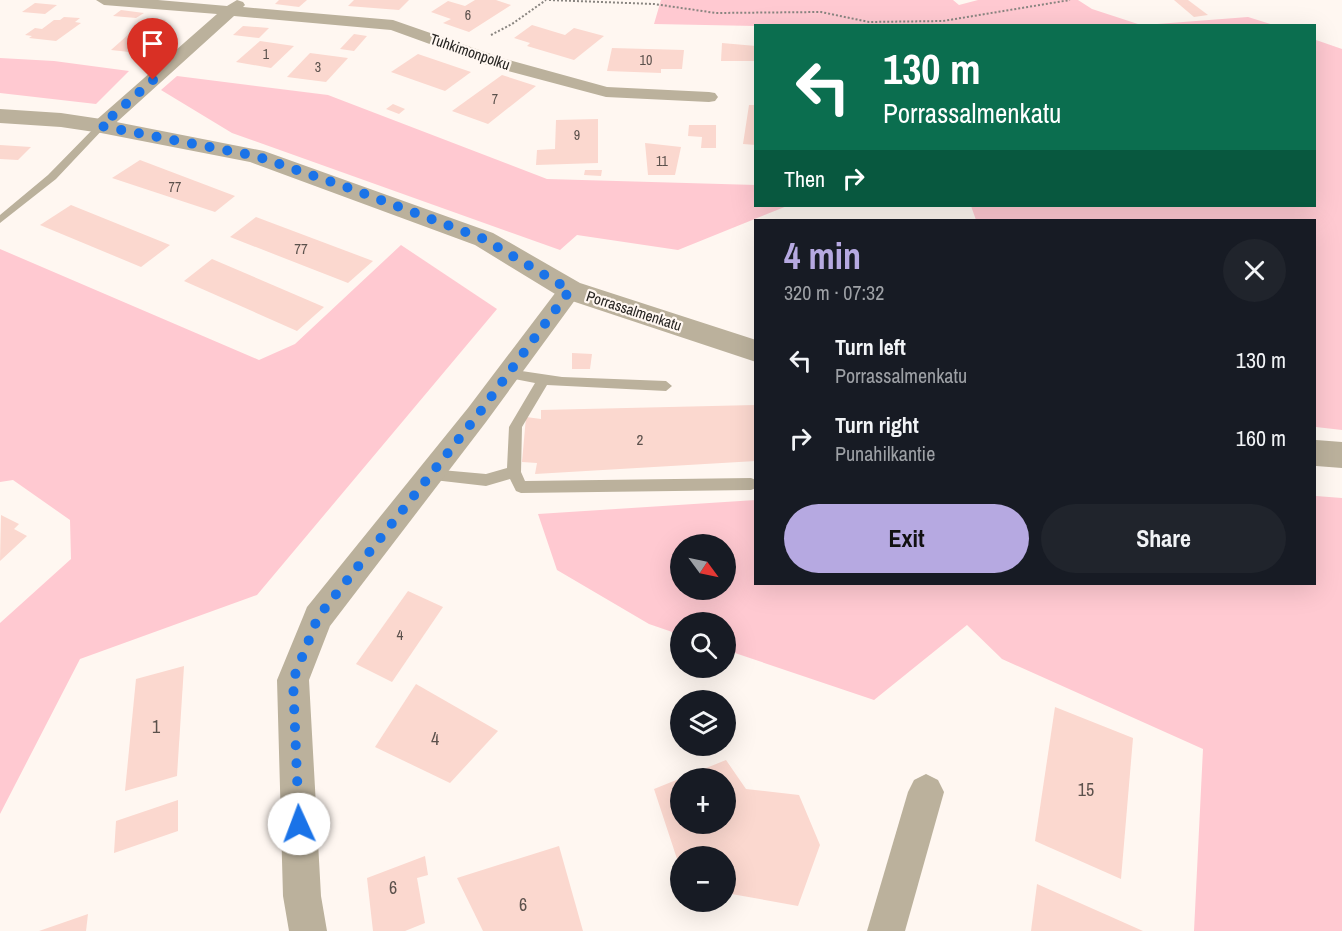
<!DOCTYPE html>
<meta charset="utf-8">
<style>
:root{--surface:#171b24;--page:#20242c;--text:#f1f3f6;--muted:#9ea1a6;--accent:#b6a9e1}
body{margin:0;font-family:"Archivo Narrow",sans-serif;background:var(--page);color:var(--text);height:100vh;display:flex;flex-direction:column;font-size:22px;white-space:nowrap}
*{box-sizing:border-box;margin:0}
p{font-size:20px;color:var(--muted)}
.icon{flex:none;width:33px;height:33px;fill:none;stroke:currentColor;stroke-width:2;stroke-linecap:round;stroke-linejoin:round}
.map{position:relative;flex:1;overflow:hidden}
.side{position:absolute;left:754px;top:219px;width:562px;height:366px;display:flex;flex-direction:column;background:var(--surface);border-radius:0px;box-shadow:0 6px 24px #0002}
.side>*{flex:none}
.top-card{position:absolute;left:754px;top:24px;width:562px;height:183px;border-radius:0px;box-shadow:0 6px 24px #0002;background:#0b6e4f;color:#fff;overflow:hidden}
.needle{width:39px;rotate:123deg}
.controls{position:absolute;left:670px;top:534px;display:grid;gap:12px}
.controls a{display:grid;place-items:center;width:66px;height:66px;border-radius:50%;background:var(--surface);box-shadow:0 6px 24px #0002;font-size:30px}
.pin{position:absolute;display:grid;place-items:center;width:51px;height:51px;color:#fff;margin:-62px -26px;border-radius:50% 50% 50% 0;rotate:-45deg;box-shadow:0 0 6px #0007}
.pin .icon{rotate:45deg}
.me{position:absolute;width:66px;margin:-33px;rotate:358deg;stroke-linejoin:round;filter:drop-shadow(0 0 4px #0008)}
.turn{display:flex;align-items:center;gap:21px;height:126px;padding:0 30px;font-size:27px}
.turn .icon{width:78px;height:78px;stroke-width:2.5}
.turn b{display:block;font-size:42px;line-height:51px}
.then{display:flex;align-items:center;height:57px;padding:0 30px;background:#0003;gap:12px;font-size:22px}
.round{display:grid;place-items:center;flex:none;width:63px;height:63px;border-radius:32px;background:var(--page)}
.head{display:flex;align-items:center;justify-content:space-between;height:102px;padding:0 30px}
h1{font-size:36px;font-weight:700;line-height:45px;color:var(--accent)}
.button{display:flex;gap:12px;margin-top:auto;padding:12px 30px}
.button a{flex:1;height:69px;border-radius:36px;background:var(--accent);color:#111;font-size:24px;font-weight:700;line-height:69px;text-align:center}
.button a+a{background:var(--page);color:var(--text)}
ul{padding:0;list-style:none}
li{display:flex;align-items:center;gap:18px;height:78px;padding:0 30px}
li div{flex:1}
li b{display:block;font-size:22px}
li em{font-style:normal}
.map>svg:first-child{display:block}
.green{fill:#ffc9d1;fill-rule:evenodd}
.building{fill:#fbd8cf;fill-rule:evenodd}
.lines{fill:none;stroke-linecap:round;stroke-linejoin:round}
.path{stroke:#898580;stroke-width:2;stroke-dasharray:2 2;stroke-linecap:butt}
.service{fill:#bbb19c;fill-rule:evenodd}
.minor{fill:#bbb19c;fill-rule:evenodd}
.tertiary{fill:#bbb19c;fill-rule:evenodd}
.route{stroke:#1a73e8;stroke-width:10;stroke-dasharray:0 18}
.labels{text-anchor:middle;stroke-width:4.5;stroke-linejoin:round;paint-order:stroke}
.far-number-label{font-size:14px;fill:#5b514c}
.far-street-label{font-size:15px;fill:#262421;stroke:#fff7f1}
.number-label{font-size:15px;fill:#5b514c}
.near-number-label{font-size:18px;fill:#5b514c}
</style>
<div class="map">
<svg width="1342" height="931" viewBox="0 0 1342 931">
<rect width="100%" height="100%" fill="#fff7f1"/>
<g class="green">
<path d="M661 0H953L959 5 978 0H1078L1092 9 1141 25 756 26 654 24Z"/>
<path d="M1248 17 1274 25H1144Z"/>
<path d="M1316 40 1342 49V430L1316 427V220H976L971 206H1316Z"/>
<path d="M0 58 54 61 129 71 96 104 0 93Z"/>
<path d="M177 76 328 95 547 179 756 185V206H787L678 250 577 235 560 250 232 133 161 90Z"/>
<path d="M401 245 497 309 257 595 80 659 0 814V623L71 559 70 520 13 480 0 482V249L259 360 295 344Z"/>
<path d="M1316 496 1342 498V931H1194L1203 749 1002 659 967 625 874 700 726 650V622H681V635L649 624 557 570 538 514 756 500V584H1316ZM726 544V590H681V544Z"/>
</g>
<g class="building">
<path d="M279 0H307L299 7 275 4Z"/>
<path d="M354 0H409L399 10 348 6Z"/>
<path d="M475 0H496L511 5 469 32 443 23 451 19 431 12 448 1 465 6Z"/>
<path d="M1174 0H1188L1208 15 1194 17Z"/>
<path d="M35 3 57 5 45 14 22 12Z"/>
<path d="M121 10 144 13 136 18 113 16Z"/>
<path d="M64 17 80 18 75 22 81 23 56 41 29 38 32 36 25 35 35 28 42 29 54 20H60Z"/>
<path d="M147 18 166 20 156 29H162L149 43 138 53 111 50Z"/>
<path d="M532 25 565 35 574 28 604 36 574 60 527 46 530 43 514 38Z"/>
<path d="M243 26 269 28 259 38 233 35Z"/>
<path d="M354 34 367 36 354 51 340 49Z"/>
<path d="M260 41 294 46 271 68 236 62Z"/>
<path d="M722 43 756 46V61H721Z"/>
<path d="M612 48 684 50 682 69H661V73L607 71Z"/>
<path d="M310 53 348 58 326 82 287 77Z"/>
<path d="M418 54 471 72 445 91 391 72Z"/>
<path d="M502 75 536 86 488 124 452 111Z"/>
<path d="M393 104 405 109 399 114 386 109Z"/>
<path d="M749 105H756V145L743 144Z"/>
<path d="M598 119V163L536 165 537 150 555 149 556 120Z"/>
<path d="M689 125H716V148H701L702 137 688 136Z"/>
<path d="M645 143 681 147 675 175H648Z"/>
<path d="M0 145 31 147 18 160 0 159Z"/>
<path d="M140 160 235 196 215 212 112 178Z"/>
<path d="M585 170H602L601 176 584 175Z"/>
<path d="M71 205 170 245 141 267 40 225Z"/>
<path d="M256 217 373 261 348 283 230 237Z"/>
<path d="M212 259 324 307 297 331 184 281Z"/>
<path d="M572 353 592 354 590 369H572Z"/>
<path d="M755 405 756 461 535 474 537 463 522 462 526 417 541 419V410Z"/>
<path d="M1 515 19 524 14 529 27 536 0 561Z"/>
<path d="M408 591 443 607 392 682 356 664Z"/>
<path d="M184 666 177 776 125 791 136 679Z"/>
<path d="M416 684 498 731 450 783 375 747Z"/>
<path d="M1055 707 1133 738 1121 879 1035 841Z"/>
<path d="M726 760 746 789 799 795 820 845 798 906 726 893V856H681V871L654 789ZM681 778H726V824H681Z"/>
<path d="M178 800V831L114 853 116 821Z"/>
<path d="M559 846 583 931H483L457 878Z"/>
<path d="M425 856 428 875 417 878 425 923 405 931H373L367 878Z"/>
<path d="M1037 884 1143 931H1031Z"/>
<path d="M88 914 86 931H39Z"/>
</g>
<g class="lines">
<g class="path">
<path d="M549 0 654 4 716 13 821 12 869 22 943 21 1070 0"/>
<path d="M491 35 512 24 546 0"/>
</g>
<g class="service">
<path d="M98 124 106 126 56 179 0 223V215L48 175Z"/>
<path d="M508 369 562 377 666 381 672 386 666 391 547 385 522 427 521 472 525 481 751 478 756 480V488L751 490 521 493 516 491 510 479 486 486 425 479 423 475 425 471 430 469 486 474 507 468 509 427 535 383 504 377 502 374Z"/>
</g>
<g class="minor">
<path d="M96 0H158L227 6 237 0 243 2 245 5 243 7 393 20 505 59 607 87 709 92 715 93 718 97 715 101 709 102 606 97 493 67 391 30 234 16 108 130H94L92 126 94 122 217 14 104 5Z"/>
<path d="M570 282 578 284 581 290 578 296 486 422 330 626 309 680 321 896 327 931H289L283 896 277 680 303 617 307 607 468 408 562 284Z"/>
<path d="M926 774 938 780 944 792 905 931H867L908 792 914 780Z"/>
</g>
<g class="tertiary">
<path d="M0 109 61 113 101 119 264 151 493 233 580 283 756 340V362L560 297 475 245 250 162 101 133 61 127 0 123Z"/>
<path d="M1316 440 1342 442V468L1316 466Z"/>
</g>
</g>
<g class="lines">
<path class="route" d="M153 80 101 126 256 156 349 188 484 239 570 290 477 416 318 617 293 680 299 824"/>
</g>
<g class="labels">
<g class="far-number-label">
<text x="468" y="20">6</text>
<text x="266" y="59">1</text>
<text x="646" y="65">10</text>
<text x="318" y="72">3</text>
<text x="495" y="104">7</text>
<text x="577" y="140">9</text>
<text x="662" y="166">11</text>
<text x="175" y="192">77</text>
</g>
<g class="far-street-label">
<text transform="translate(470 52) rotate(19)" y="5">Tuhkimonpolku</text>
<text transform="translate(634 311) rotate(18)" y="5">Porrassalmenkatu</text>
</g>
<g class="number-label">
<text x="301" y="254">77</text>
<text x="640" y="445">2</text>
<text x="400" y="640">4</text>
</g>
<g class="near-number-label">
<text x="156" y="733">1</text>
<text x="435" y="745">4</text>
<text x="1086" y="796">15</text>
<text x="393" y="894">6</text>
<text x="523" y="911">6</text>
</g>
</g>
</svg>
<div class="controls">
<a><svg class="needle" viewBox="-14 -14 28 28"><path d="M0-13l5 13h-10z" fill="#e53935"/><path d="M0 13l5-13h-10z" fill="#9ea1a6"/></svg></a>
<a><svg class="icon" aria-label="search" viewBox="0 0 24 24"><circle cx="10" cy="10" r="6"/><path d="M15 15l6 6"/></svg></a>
<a><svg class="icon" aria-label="layers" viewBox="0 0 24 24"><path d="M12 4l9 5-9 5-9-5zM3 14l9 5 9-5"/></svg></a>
<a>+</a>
<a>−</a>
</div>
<div class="pin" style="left:153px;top:80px;background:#d93025"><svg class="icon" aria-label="arrive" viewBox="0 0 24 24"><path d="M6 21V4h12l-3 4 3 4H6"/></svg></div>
<svg class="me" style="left:299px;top:824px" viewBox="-20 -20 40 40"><circle r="19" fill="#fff"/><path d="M0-13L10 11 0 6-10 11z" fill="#1a73e8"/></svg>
<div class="top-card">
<div class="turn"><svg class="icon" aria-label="left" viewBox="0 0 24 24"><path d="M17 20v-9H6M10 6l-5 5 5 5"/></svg><div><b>130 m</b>Porrassalmenkatu</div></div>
<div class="then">Then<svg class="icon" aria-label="right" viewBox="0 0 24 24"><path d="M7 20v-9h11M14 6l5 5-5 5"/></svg></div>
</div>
<section class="side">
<div class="head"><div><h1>4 min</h1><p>320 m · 07:32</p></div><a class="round"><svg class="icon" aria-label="close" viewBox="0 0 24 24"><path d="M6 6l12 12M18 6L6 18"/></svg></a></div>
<ul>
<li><svg class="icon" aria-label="left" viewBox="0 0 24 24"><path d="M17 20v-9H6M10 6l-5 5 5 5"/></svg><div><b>Turn left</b><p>Porrassalmenkatu</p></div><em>130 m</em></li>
<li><svg class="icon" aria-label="right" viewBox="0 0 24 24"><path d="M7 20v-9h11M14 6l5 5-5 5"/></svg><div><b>Turn right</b><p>Punahilkantie</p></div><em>160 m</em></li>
</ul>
<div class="button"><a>Exit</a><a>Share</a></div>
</section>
</div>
